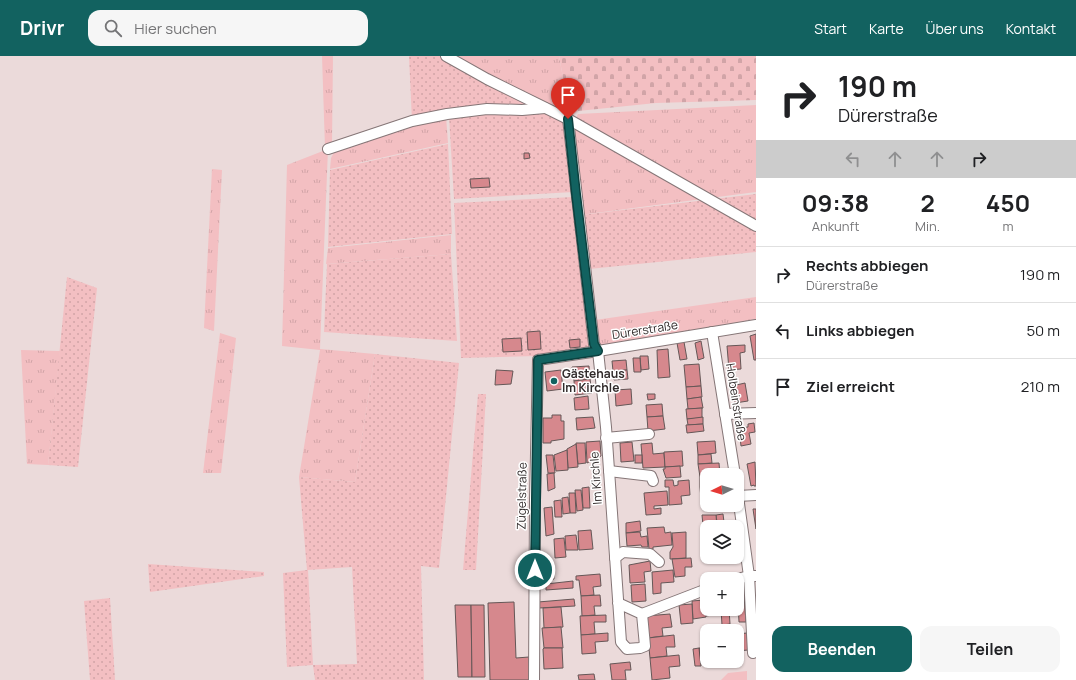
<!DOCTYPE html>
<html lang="de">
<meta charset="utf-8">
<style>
:root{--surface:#fff;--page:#f6f6f6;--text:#202124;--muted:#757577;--line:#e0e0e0;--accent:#126260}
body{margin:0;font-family:Manrope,sans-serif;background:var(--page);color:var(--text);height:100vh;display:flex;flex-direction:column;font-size:15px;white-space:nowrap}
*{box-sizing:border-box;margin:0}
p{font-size:13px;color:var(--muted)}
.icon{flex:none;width:22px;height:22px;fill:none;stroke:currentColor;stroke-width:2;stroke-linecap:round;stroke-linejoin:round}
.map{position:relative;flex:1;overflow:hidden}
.details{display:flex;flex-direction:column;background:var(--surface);width:320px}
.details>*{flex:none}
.guide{background:#fff;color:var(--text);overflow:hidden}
.needle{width:26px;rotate:265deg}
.controls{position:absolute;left:700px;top:412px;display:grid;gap:8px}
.controls a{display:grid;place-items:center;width:44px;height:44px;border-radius:8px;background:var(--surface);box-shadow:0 1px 3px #0004;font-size:20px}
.pin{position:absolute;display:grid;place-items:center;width:34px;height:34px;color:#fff;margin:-41px -17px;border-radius:50% 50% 50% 0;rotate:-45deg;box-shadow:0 0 4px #0007}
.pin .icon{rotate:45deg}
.me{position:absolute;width:44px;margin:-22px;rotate:0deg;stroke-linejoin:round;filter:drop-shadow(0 0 3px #0008)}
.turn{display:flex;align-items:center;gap:14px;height:84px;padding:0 16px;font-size:18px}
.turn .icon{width:52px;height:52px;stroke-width:2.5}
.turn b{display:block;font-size:28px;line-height:34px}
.lanes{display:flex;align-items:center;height:38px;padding:0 16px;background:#0003;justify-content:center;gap:20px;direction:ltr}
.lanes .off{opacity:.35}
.eta{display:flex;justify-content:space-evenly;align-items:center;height:68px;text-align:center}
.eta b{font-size:24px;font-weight:700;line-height:28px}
.cta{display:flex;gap:8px;margin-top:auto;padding:8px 16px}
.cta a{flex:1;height:46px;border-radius:12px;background:var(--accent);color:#fff;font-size:16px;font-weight:700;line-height:46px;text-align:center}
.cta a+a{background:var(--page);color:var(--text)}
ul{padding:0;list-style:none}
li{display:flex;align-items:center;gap:12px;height:56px;padding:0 16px;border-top:1px solid var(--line)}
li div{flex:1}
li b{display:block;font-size:15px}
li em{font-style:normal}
header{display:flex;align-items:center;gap:24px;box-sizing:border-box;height:56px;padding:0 20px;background:var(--accent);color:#fff}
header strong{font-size:19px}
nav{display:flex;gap:22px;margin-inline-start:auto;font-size:14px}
.search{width:280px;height:36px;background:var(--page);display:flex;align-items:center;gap:10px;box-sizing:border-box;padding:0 14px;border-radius:12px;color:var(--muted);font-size:15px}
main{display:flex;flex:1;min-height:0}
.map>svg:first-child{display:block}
.grass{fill:url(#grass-tufts)}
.cemetery{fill:url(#cemetery-stones)}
.park{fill:#f3bfc2}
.garden{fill:url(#garden-dots);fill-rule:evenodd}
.building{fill:#d6888d;stroke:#655757}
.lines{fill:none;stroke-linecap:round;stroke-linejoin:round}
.minor-casing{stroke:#857677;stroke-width:12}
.minor{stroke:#fff;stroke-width:10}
.route-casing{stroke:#0c403e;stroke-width:10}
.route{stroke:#126260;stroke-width:7}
.poi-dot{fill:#126260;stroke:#fff;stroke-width:1.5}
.labels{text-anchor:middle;stroke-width:3;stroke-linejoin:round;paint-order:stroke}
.street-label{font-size:12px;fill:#312b2b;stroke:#fff}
.poi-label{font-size:12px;font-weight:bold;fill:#312b2b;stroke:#fff;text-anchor:start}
</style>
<header>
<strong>Drivr</strong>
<div class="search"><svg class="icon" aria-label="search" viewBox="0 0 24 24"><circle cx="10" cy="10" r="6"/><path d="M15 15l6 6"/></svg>Hier suchen</div>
<nav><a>Start</a><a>Karte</a><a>Über uns</a><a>Kontakt</a></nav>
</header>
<main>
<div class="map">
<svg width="756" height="624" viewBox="0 0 756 624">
<defs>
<pattern id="grass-tufts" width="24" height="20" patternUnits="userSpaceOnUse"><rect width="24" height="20" fill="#f3bfc2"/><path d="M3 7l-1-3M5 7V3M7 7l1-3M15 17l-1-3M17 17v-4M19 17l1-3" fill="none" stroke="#d1a4a7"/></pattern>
<pattern id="cemetery-stones" width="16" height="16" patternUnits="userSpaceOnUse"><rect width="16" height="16" fill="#f3bfc2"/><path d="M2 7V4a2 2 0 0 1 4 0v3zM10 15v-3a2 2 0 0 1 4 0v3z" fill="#d1a4a7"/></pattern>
<pattern id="garden-dots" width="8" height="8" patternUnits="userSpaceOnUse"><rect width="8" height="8" fill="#f3bfc2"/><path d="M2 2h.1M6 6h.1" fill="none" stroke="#d1a4a7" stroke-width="1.8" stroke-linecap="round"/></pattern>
</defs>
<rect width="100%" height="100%" fill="#ebdada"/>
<g class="grass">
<path d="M322 0H333L332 89 325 92Z"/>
<path d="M460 0H559L568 49V63L512 54 448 1Z"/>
<path d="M756 49V136L580 159 571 71 578 58Z"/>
<path d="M446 60 448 87 330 113 331 102 335 94 412 68Z"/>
<path d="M328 93 320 293 375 298 355 426 299 421 320 294 282 290 287 109Z"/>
<path d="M212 113 222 114 214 275 204 272Z"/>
<path d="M451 179V198L326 208 328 192Z"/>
<path d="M756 241V263L599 290 595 264Z"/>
<path d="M220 277 236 282 221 417H203Z"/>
<path d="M21 294 60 295 48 409 27 408Z"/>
</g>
<path class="cemetery" d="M559 0H756V44L656 47 578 55 568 63V48Z"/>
<path class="park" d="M747 615V624H721L728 617Z"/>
<g class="garden">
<path d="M409 0H446L513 36 512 54 412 65Z"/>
<path d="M488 55C512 56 546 50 564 68L573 136 454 143 449 60Z"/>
<path d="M448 88 452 178 328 191 330 114Z"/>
<path d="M756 138V196L589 213 581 159Z"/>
<path d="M573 141 593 291 536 300 461 302 454 147Z"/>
<path d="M451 198 457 285 324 276 327 208Z"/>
<path d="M67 221 97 232 78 411 48 409Z"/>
<path d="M375 298 459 307 439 512 421 510 424 624H315L313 609 287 611 283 517 307 514 299 421 355 426ZM352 511 357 608 313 609 308 514Z"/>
<path d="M478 338H486L476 514H463Z"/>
<path d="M148 508 264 516V520L150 536Z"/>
<path d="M110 542 115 624H90L84 545Z"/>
</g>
<g class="building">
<path d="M524 97H529L530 102 524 103Z"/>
<path d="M489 122 490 131 471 132 470 123Z"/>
<path d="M540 275 541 293 528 294 527 276Z"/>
<path d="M756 278V304H754L750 280Z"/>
<path d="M521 282 522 295 503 296 502 283Z"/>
<path d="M580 283V291L570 292 569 284Z"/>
<path d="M701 285 704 302 698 304 695 287Z"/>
<path d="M684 286 687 303 680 304 677 287Z"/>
<path d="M745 289V296L740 297 741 313 729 314 727 290Z"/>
<path d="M668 293 670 321 658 322 657 294Z"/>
<path d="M640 300H648L649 313 641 314Z"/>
<path d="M633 302H640L641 316H634Z"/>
<path d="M626 304 627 314 613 315 612 305Z"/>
<path d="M699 308 701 330 686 331 684 309Z"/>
<path d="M589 310 590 323 574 325 572 311Z"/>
<path d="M496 314 513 315 511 328 495 329Z"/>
<path d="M561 314 563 333 547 335 545 316Z"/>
<path d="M627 314 628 323 614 324 613 315Z"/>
<path d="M590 323 592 337 575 339 574 325Z"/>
<path d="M745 327 748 345 735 347 732 330Z"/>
<path d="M701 330 702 341 687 343 686 331Z"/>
<path d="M631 333 632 348 616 350 615 334Z"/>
<path d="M647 338H655V343L648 344Z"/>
<path d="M588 340 589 353 575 354 574 342Z"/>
<path d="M701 341 703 352 688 353 687 343Z"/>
<path d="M662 348 663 360 647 361 646 349Z"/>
<path d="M702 352V362L687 363 686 353Z"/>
<path d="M552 359H561V365H564V383L551 385V387H543V362H552Z"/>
<path d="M663 360 665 373 648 375 647 361Z"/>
<path d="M593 361 595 372 577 374 576 362Z"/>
<path d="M703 361V368L688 369 687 363Z"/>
<path d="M754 367 755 376 749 377 751 388 741 390 739 372 748 371V368Z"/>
<path d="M703 368 704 375 687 377 686 369Z"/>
<path d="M600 385 601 400 587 407 586 386Z"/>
<path d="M715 385 716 397 698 399 697 386Z"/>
<path d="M632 386 634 405 621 406 620 387Z"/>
<path d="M576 387H585L586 407 578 408Z"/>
<path d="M652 387 653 398 664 397 665 411 643 412 641 388Z"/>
<path d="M576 388 578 411 568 412 567 393Z"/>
<path d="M567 394 568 414 556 415 554 399Z"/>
<path d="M682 395 683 410 665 411 664 396Z"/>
<path d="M711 398 712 407 698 408V399Z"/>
<path d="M546 399H553L555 417H548Z"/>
<rect x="635" y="399" width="7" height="8"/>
<path d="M755 406 756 430H754V429L751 430 747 408Z"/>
<path d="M719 407 720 419H707V421H700L698 408Z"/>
<path d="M680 410 681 421 666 422 663 413H665V411Z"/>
<path d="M554 417 555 432 548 435 547 418Z"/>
<path d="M700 421H707V430L700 431Z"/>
<path d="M665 424H673L674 430 678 429V425L689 424 690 439 681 440 682 448 669 449V431H665Z"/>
<path d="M707 430V442L701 443 700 431Z"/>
<path d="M589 431 590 452H583L582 432Z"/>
<path d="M575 434H581L583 454 577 455Z"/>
<path d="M667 435 668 449 654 450V453L661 452V458L646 459 644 437Z"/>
<path d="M569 437H575L576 457H570Z"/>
<path d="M568 441 570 457 563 458 562 442Z"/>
<path d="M707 442V449H714L702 450 701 443Z"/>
<path d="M561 444 562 461H555L554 445Z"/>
<path d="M552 451 554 478 546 480 544 452Z"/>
<path d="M753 453H756V473Z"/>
<path d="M723 458 724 466H717L716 459Z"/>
<path d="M702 459H716L717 471H707V480H704Z"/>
<path d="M640 465 641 475 626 477V467Z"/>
<path d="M664 471 665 477 671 476 672 489 653 491V493H649L647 472Z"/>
<path d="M591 474 593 493 579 494 578 475Z"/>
<path d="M640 476 641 481 647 480 648 491H642L641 489 627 490 626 477Z"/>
<path d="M686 476V502L670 503V496L673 491 672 477Z"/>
<path d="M576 479 578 494H566L565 480Z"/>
<path d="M564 482 566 501 555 502 554 483Z"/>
<path d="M691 502 692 511H685V520L675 521 672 503Z"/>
<path d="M650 505 651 515 644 516 645 526 630 527 629 509Z"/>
<path d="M545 507H552L554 523 547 524Z"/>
<path d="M673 514 674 526 661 527V537L653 538 652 516Z"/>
<path d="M600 518 601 530 593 531 594 539 581 540 579 524H576V520Z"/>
<path d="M573 525V532L546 534V528Z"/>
<path d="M743 527 746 566H739L737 528Z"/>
<path d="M645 528 646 545 632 546 631 529Z"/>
<path d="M600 539 601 550H594L595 559 582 560 581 540Z"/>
<path d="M704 542H707V553H719V558L706 560Z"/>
<path d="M574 543 575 550 539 552 538 546Z"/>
<path d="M704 544 706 561 693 563 692 545Z"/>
<path d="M514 546 516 602 529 601 530 624H490L488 547Z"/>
<path d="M692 548 693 567 681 568 679 549Z"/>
<path d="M455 549H471L472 621H458Z"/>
<path d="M471 549H484L485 621H472Z"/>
<path d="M561 551 563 571 544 572 543 552Z"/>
<path d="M721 553H729L730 568 722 569Z"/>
<path d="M670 558 672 571 662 572 663 580 648 582 646 560Z"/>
<path d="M606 559V566H594L595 578 581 579 580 560Z"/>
<path d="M561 571 563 592H544L542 572Z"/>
<path d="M608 577V585L595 586 596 597 582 598 581 579Z"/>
<path d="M747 577 748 594 737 595V578Z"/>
<path d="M674 579 675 591H666L667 600 650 602 648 582Z"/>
<path d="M544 592H562L563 612 544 613 543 593Z"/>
<path d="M699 592H706L707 606 700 607Z"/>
<path d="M699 592 701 610H695L693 593Z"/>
<path d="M679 599 680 610 669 611 670 622 652 624 650 602Z"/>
<path d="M630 606 631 614H625L626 624H612L610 608Z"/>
<path d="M594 618 595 624H579L578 619Z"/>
</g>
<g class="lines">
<defs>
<g id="minor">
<path d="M446 0 487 23 568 63 756 170"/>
<path d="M568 63 594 288 598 295 606 371 621 586 627 593 640 592 645 590 642 558 618 547"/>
<path d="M328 93 412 65 447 58 487 53 522 54 545 52"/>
<path d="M712 276 735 419"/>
<path d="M725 358 756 357"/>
<path d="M606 382 649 378"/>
<path d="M609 415 651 420 653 425"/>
<path d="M737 433 749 520 753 597"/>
<path d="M738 440 756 439"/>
<path d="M615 502 623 496 650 498 659 506"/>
<path d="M737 523 749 520H756"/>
<path d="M642 558 707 533"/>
<path d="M534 624 535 444 538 304 598 295 756 269"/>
</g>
</defs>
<use href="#minor" class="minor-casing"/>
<use href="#minor" class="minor"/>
</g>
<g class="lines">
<defs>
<path id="route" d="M535 514 538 304 598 295 594 288 576 138 568 63"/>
</defs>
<use href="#route" class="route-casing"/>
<use href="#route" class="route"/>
</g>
<circle class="poi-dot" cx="554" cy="325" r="4"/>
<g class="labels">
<g class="street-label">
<text transform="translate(645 274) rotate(-9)" y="4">Dürerstraße</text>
<text transform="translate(736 346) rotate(81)" y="4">Holbeinstraße</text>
<text transform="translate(596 422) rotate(-94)" y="4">Im Kirchle</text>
<text transform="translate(522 440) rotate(-89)" y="4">Zügelstraße</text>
</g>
<g class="poi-label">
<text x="562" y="322">Gästehaus<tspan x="562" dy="14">Im Kirchle</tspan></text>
</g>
</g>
</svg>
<div class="controls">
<a><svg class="needle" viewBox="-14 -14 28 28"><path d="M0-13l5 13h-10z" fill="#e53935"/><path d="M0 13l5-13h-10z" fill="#757577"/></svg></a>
<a><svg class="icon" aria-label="layers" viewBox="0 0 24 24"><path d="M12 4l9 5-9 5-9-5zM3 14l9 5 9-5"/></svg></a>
<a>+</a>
<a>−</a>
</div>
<div class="pin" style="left:568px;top:63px;background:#d93025"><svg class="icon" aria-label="arrive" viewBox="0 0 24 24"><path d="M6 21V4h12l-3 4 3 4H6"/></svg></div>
<svg class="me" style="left:535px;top:514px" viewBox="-20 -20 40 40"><circle r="17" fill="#126260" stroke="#fff" stroke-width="3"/><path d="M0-11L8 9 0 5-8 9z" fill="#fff"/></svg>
</div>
<section class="details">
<div class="guide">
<div class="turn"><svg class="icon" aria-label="right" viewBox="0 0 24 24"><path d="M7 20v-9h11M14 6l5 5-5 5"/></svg><div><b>190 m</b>Dürerstraße</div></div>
<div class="lanes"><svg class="icon off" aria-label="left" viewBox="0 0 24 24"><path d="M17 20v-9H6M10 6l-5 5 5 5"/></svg><svg class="icon off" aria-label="ahead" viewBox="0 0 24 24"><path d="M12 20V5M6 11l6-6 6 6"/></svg><svg class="icon off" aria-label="ahead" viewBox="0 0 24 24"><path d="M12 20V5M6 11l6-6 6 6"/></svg><svg class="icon" aria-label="right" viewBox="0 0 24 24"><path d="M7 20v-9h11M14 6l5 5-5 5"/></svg></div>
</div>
<div class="eta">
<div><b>09:38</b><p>Ankunft</p></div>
<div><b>2</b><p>Min.</p></div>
<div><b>450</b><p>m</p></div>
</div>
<ul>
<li><svg class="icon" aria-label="right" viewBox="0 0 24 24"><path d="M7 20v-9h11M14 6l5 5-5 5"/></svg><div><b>Rechts abbiegen</b><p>Dürerstraße</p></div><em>190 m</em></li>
<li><svg class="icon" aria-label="left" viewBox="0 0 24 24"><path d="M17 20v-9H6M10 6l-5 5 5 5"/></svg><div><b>Links abbiegen</b></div><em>50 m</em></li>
<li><svg class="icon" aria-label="arrive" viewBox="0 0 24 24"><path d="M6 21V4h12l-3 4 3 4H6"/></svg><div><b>Ziel erreicht</b></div><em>210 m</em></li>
</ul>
<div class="cta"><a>Beenden</a><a>Teilen</a></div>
</section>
</main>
